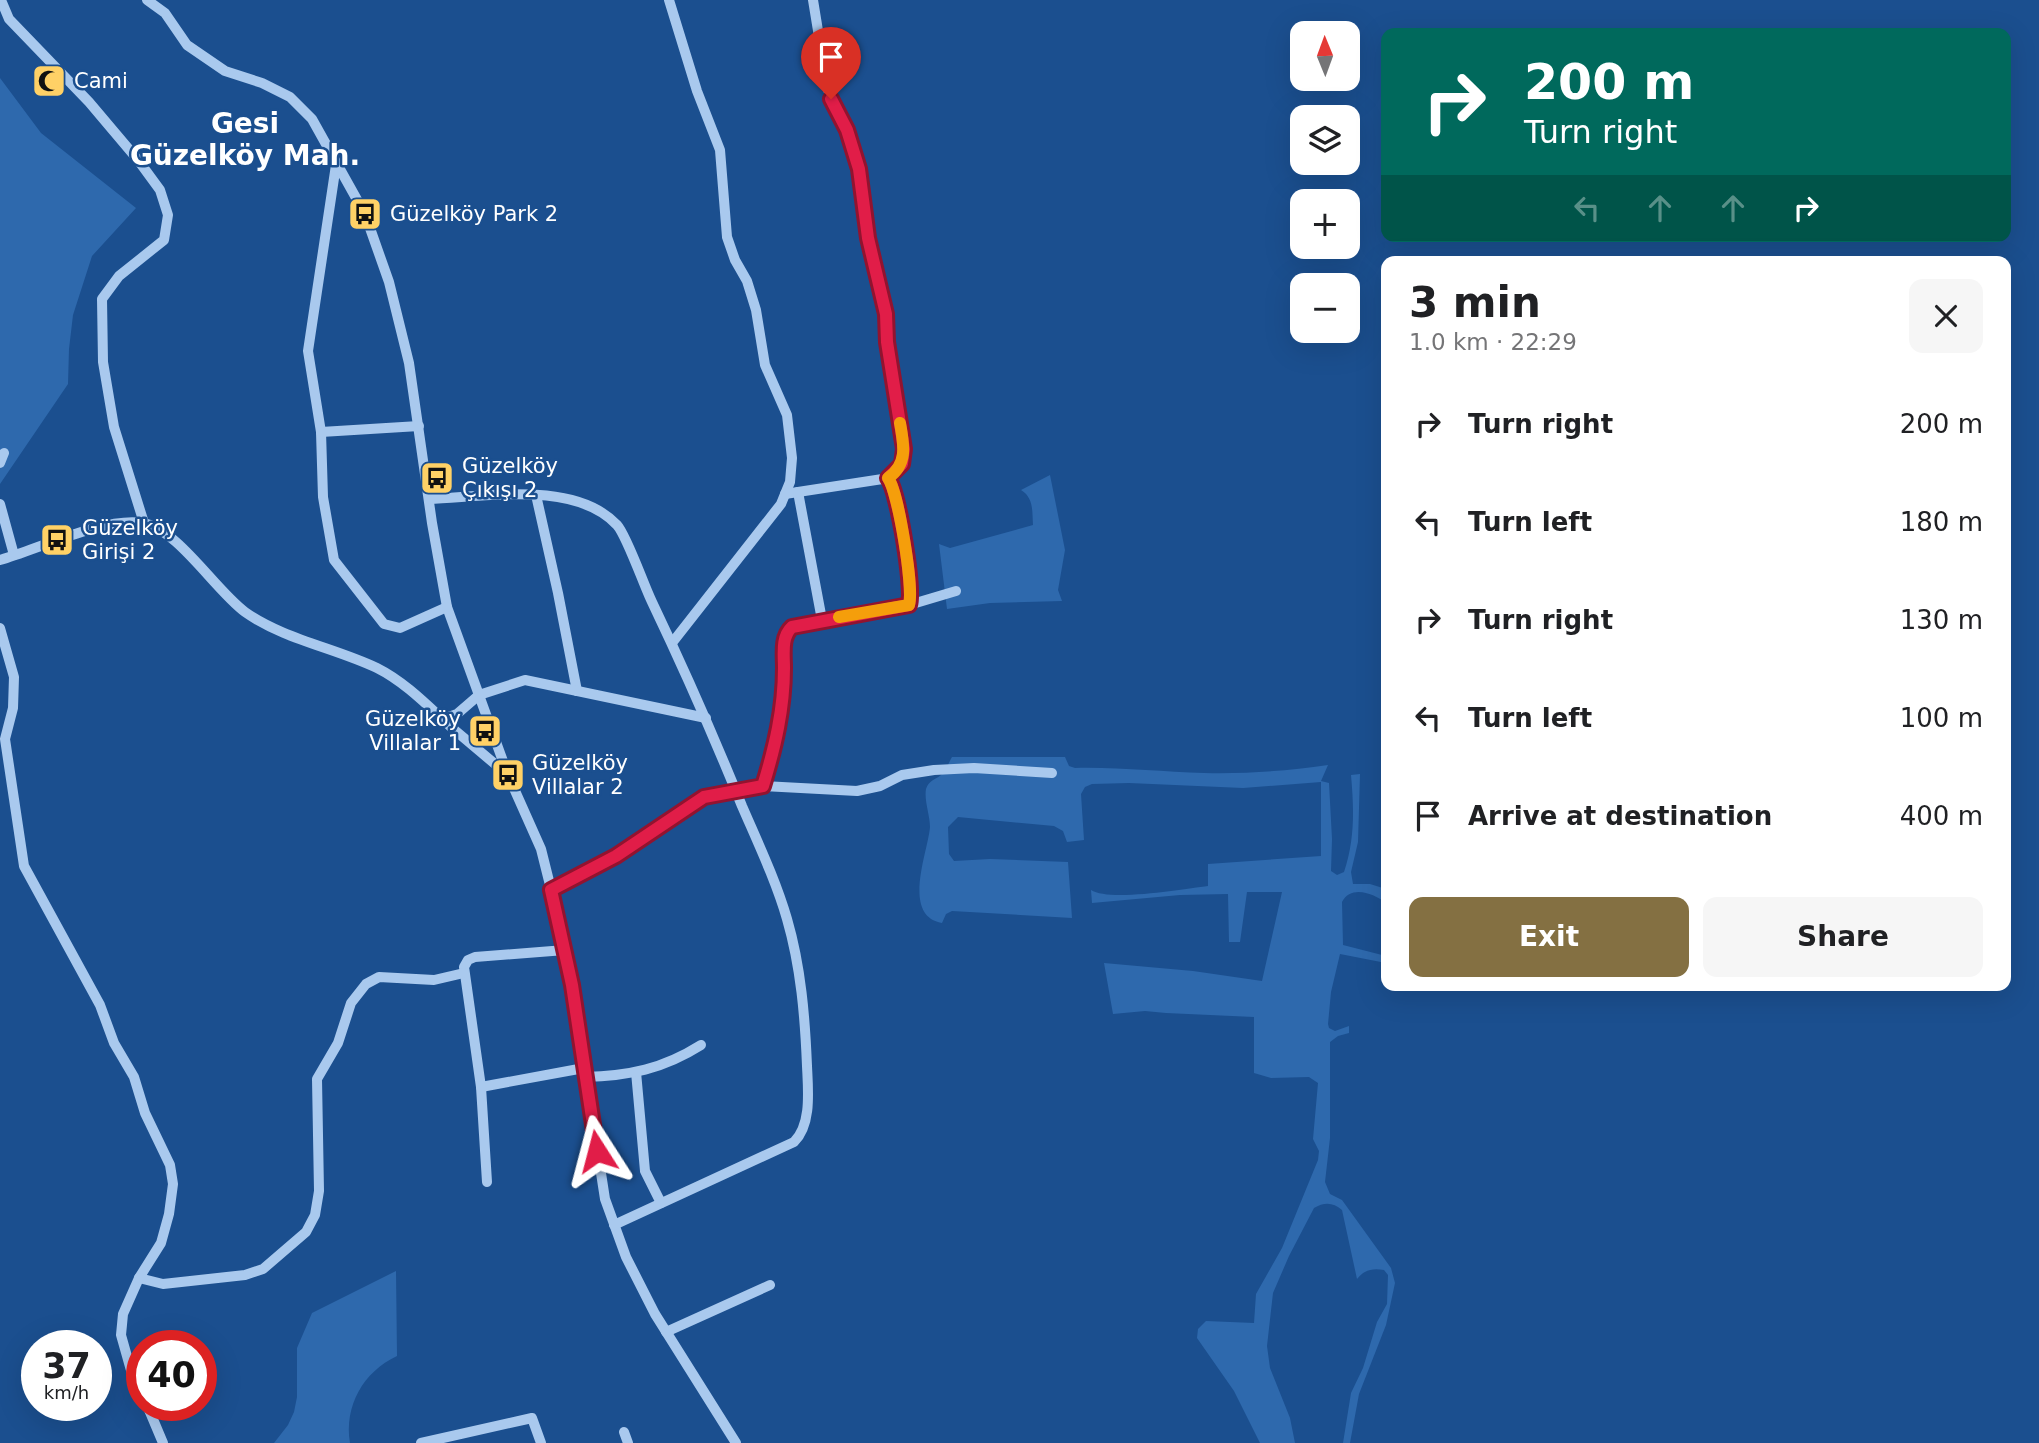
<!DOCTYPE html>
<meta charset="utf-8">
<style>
:root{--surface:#fff;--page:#f6f6f6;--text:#202124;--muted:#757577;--accent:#847042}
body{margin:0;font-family:"DejaVu Sans",sans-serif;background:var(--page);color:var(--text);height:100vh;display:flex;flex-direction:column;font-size:26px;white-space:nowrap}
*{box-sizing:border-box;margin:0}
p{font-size:23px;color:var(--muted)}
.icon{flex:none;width:38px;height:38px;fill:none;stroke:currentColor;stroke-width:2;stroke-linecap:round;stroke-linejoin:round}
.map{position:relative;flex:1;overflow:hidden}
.details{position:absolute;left:1381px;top:256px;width:630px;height:735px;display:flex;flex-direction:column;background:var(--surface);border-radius:14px;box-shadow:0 7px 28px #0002}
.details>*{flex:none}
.banner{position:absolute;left:1381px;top:28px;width:630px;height:214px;border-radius:14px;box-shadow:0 7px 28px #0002;background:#00695c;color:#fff;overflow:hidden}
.needle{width:46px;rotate:359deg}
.buttons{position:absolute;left:1290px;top:21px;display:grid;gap:14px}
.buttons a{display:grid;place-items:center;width:70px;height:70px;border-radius:14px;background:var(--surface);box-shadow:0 7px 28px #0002;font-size:35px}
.speed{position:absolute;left:21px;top:1330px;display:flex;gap:14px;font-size:35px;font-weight:700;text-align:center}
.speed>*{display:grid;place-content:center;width:91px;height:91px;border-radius:50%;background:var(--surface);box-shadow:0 7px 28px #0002;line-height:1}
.speed small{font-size:18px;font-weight:400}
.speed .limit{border:10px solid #d22;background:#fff;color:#111}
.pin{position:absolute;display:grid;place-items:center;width:60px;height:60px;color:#fff;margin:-72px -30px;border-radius:50% 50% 50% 0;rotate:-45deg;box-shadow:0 0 7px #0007}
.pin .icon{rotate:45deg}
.me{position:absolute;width:77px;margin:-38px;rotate:351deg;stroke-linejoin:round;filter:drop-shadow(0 0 5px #0008)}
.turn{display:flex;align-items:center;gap:24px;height:147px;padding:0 28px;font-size:32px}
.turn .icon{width:91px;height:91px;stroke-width:2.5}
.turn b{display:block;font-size:49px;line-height:60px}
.lanes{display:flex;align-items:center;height:66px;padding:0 28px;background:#0003;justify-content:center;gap:35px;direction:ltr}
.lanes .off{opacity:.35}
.round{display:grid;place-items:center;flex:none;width:74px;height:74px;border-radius:14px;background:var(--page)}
.headline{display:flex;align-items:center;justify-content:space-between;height:119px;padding:0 28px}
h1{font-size:42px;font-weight:600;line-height:52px}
.button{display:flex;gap:14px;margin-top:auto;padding:14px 28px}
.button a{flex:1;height:80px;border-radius:14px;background:var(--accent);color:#fff;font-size:28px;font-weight:600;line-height:80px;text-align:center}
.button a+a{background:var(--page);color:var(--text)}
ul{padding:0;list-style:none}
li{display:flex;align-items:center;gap:21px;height:98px;padding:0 28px}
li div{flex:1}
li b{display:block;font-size:26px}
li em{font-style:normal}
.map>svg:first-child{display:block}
.green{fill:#2e69ad}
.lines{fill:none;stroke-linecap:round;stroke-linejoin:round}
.minor{stroke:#a9c9ee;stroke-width:10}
.route-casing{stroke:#92132f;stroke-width:18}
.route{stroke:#e11d48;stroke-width:12}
.slow{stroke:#f59e0b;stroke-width:12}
.labels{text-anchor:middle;stroke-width:5;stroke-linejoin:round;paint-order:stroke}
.poi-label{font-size:21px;fill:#fff;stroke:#1b4f8f;text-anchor:start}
.district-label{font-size:28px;font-weight:bold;fill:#fff;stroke:#1b4f8f}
</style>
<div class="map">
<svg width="2039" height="1443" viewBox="0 0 2039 1443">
<rect width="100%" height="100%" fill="#1b4f8f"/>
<g class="green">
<path d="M0 78 41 133 136 208 92 256 73 315 69 349 68 384 0 484Z"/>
<path d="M1050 475 1065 550 1058 590 1062 601 990 603 947 609 939 544 950 548 1033 525C1032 511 1034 498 1021 490Z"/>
<path d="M952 757H1065L1069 766 1075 768C1119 767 1161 772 1204 773 1246 774 1287 771 1328 765L1321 781 1329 783 1332 839 1331 871 1337 875 1344 872C1355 839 1354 809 1351 775L1360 774 1358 842 1351 872 1353 884H1370L1386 889V903C1373 893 1351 885 1342 902L1343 945 1386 956V963L1340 954 1331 992 1328 1024 1329 1028 1335 1031 1349 1026V1033L1338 1036 1330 1042V1138L1325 1182 1330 1194 1342 1200 1391 1268 1395 1283 1386 1325 1359 1394 1350 1443H1343L1351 1393 1363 1368 1377 1322 1387 1304 1388 1275 1384 1270C1372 1268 1364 1270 1357 1279L1342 1210C1333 1202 1324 1202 1314 1208L1289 1256 1273 1293 1267 1346 1270 1368 1290 1418 1295 1443H1260L1234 1391 1197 1338 1198 1329 1206 1321 1254 1323 1256 1294 1282 1248 1318 1160 1319 1151 1313 1139 1318 1083 1309 1077 1271 1078 1254 1073V1017L1166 1013 1145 1011 1113 1014 1104 963 1193 971 1262 981 1282 892H1247L1240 942H1229L1228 894 1180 895 1092 903 1091 890C1109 902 1184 889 1208 886V864L1321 856V782L1243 788 1129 783 1092 784 1085 787 1081 794 1084 840 1067 842 1063 831 1054 826 958 817 948 827 949 854 954 861 990 859 1068 862 1072 918 952 911 946 914 942 923C901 916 928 852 930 827 930 815 924 801 926 789 929 780 935 780 941 775 946 771 949 762 952 757Z"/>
<path d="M396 1271 397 1356C363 1372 344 1406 350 1443H274L288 1425 294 1412 297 1397V1348L312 1313Z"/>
</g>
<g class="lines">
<g class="minor">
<path d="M1 0 9 19 89 102 138 160 160 190 168 215 164 240 119 276 102 299 103 362 114 427 144 523"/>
<path d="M147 0 165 13 187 45 225 71 262 83 290 97 312 119 365 214 389 282 409 363 432 523 447 607 508 775 541 849 558 917 572 985 605 1199 626 1257 655 1314 736 1443"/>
<path d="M669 0 697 91 720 150 727 237 735 260 747 281 756 310 765 365 787 415 792 458 790 482 781 504 672 643"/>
<path d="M336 165 308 351 321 432 323 497 334 560 384 624 400 628 447 607"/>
<path d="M321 432 419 426"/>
<path d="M0 463 4 453"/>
<path d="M889 478C898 491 914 589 909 605"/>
<path d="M798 492 822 620"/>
<path d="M785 494 889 478 902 464 903 449 887 342 886 315 868 238 859 169 847 130 831 99 827 86 813 0"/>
<path d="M536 495 558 593 577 691"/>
<path d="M429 499C485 497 575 480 617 525 627 536 644 586 652 602 684 669 714 737 742 806 758 843 776 881 787 919 801 967 805 1017 807 1066 808 1090 812 1124 794 1142L614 1225"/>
<path d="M0 504 14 555"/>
<path d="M0 560C38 549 105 517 142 523 177 528 215 590 245 612 283 639 335 648 377 668 405 682 428 706 451 727 470 743 489 759 508 775"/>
<path d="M0 628 14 677 13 708 5 739 24 866 100 1005 114 1043 134 1077 145 1113 170 1165 173 1184 169 1214 161 1243 139 1278 123 1314 121 1335 134 1381 142 1396"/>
<path d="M443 719 457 714 479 695 525 680 706 718"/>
<path d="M763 786 776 742 784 698 785 636 792 627 798 624 909 605 956 591"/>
<path d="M551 890 616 856 704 797 763 786 857 791 880 786 902 775 934 770 974 768 1052 773"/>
<path d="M636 1072 645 1171 661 1203"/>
<path d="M584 1077C629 1076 663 1069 701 1045"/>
<path d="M481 1087 584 1068"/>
<path d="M487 1182 481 1087 464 967 468 960 475 957 565 950"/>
<path d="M139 1278 163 1284 245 1275 263 1269 306 1232 315 1215 319 1191 317 1079 338 1043 351 1003 366 984 379 977 434 980 464 973"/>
<path d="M666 1332 770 1285"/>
<path d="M147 1405 163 1443"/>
<path d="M624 1432 628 1443"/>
<path d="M421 1443 532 1418 541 1443"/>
</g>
</g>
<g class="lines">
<defs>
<path id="route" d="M597 1151 572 985 551 890 616 856 704 797 763 786C775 747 784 709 784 668 784 654 781 637 792 627L909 605C914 588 898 491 888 478L902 464 904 449 887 342 886 314 868 238 859 169 847 130 831 99"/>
</defs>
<use href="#route" class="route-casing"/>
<use href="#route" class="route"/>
<path class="slow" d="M839 617 909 605C914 588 898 491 888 478 908 464 904 445 900 423"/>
</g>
<defs>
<symbol id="mosque-square" viewBox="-11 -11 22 22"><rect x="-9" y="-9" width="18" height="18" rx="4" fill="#ffd166" stroke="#1b4f8f"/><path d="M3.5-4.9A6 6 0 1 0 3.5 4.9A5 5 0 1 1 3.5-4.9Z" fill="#111"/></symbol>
<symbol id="bus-square" viewBox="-11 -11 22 22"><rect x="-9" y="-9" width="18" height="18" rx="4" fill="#ffd166" stroke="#1b4f8f"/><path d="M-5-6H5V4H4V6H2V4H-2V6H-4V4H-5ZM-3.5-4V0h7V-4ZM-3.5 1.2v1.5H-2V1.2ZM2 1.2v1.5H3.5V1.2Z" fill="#111"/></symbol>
</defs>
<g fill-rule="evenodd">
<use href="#mosque-square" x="30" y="62" width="38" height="38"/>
<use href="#bus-square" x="346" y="195" width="38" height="38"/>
<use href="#bus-square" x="418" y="459" width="38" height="38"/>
<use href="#bus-square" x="38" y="521" width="38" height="38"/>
<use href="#bus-square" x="466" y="712" width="38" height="38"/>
<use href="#bus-square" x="489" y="756" width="38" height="38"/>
</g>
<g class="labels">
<g class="poi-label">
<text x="74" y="88">Cami</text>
<text x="390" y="221">Güzelköy Park 2</text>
<text x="462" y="473">Güzelköy<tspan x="462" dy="24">Çıkışı 2</tspan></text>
<text x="82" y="535">Güzelköy<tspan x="82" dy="24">Girişi 2</tspan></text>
<text x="461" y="726" text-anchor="end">Güzelköy<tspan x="461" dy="24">Villalar 1</tspan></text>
<text x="532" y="770">Güzelköy<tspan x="532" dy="24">Villalar 2</tspan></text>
</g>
<g class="district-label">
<text x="245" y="133">Gesi<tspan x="245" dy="32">Güzelköy Mah.</tspan></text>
</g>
</g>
</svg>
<div class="buttons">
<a><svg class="needle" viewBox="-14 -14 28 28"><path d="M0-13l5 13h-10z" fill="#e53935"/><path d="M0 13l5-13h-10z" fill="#757577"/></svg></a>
<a><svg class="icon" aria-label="layers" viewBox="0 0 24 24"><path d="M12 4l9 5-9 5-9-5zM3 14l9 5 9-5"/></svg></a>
<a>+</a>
<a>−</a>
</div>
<div class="speed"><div>37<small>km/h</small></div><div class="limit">40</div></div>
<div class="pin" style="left:831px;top:99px;background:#d93025"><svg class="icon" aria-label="arrive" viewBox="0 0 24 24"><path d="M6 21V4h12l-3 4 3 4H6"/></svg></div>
<svg class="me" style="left:597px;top:1151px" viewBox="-20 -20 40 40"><path d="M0-17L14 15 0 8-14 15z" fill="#e11d48" stroke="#fff" stroke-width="4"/></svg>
<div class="banner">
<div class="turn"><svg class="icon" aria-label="right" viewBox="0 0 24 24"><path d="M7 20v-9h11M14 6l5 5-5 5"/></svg><div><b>200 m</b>Turn right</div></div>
<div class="lanes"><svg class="icon off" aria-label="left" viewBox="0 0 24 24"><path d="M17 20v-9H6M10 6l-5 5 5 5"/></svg><svg class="icon off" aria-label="ahead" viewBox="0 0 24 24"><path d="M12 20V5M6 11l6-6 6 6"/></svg><svg class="icon off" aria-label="ahead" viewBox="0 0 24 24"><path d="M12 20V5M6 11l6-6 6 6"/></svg><svg class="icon" aria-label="right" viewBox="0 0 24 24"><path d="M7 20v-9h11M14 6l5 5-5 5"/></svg></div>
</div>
<section class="details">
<div class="headline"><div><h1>3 min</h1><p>1.0 km · 22:29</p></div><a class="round"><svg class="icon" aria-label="close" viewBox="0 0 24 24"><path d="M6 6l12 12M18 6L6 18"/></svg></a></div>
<ul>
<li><svg class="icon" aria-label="right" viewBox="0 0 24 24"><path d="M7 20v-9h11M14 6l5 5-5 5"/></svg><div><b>Turn right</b></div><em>200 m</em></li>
<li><svg class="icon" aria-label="left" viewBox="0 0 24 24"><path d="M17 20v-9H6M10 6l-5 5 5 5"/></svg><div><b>Turn left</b></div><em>180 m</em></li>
<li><svg class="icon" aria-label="right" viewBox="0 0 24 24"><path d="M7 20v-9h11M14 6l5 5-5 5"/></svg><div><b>Turn right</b></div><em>130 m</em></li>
<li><svg class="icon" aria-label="left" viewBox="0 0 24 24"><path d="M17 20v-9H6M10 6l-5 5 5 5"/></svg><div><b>Turn left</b></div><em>100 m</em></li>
<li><svg class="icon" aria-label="arrive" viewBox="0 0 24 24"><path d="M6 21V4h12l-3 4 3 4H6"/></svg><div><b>Arrive at destination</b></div><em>400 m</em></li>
</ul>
<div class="button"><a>Exit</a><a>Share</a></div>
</section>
</div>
